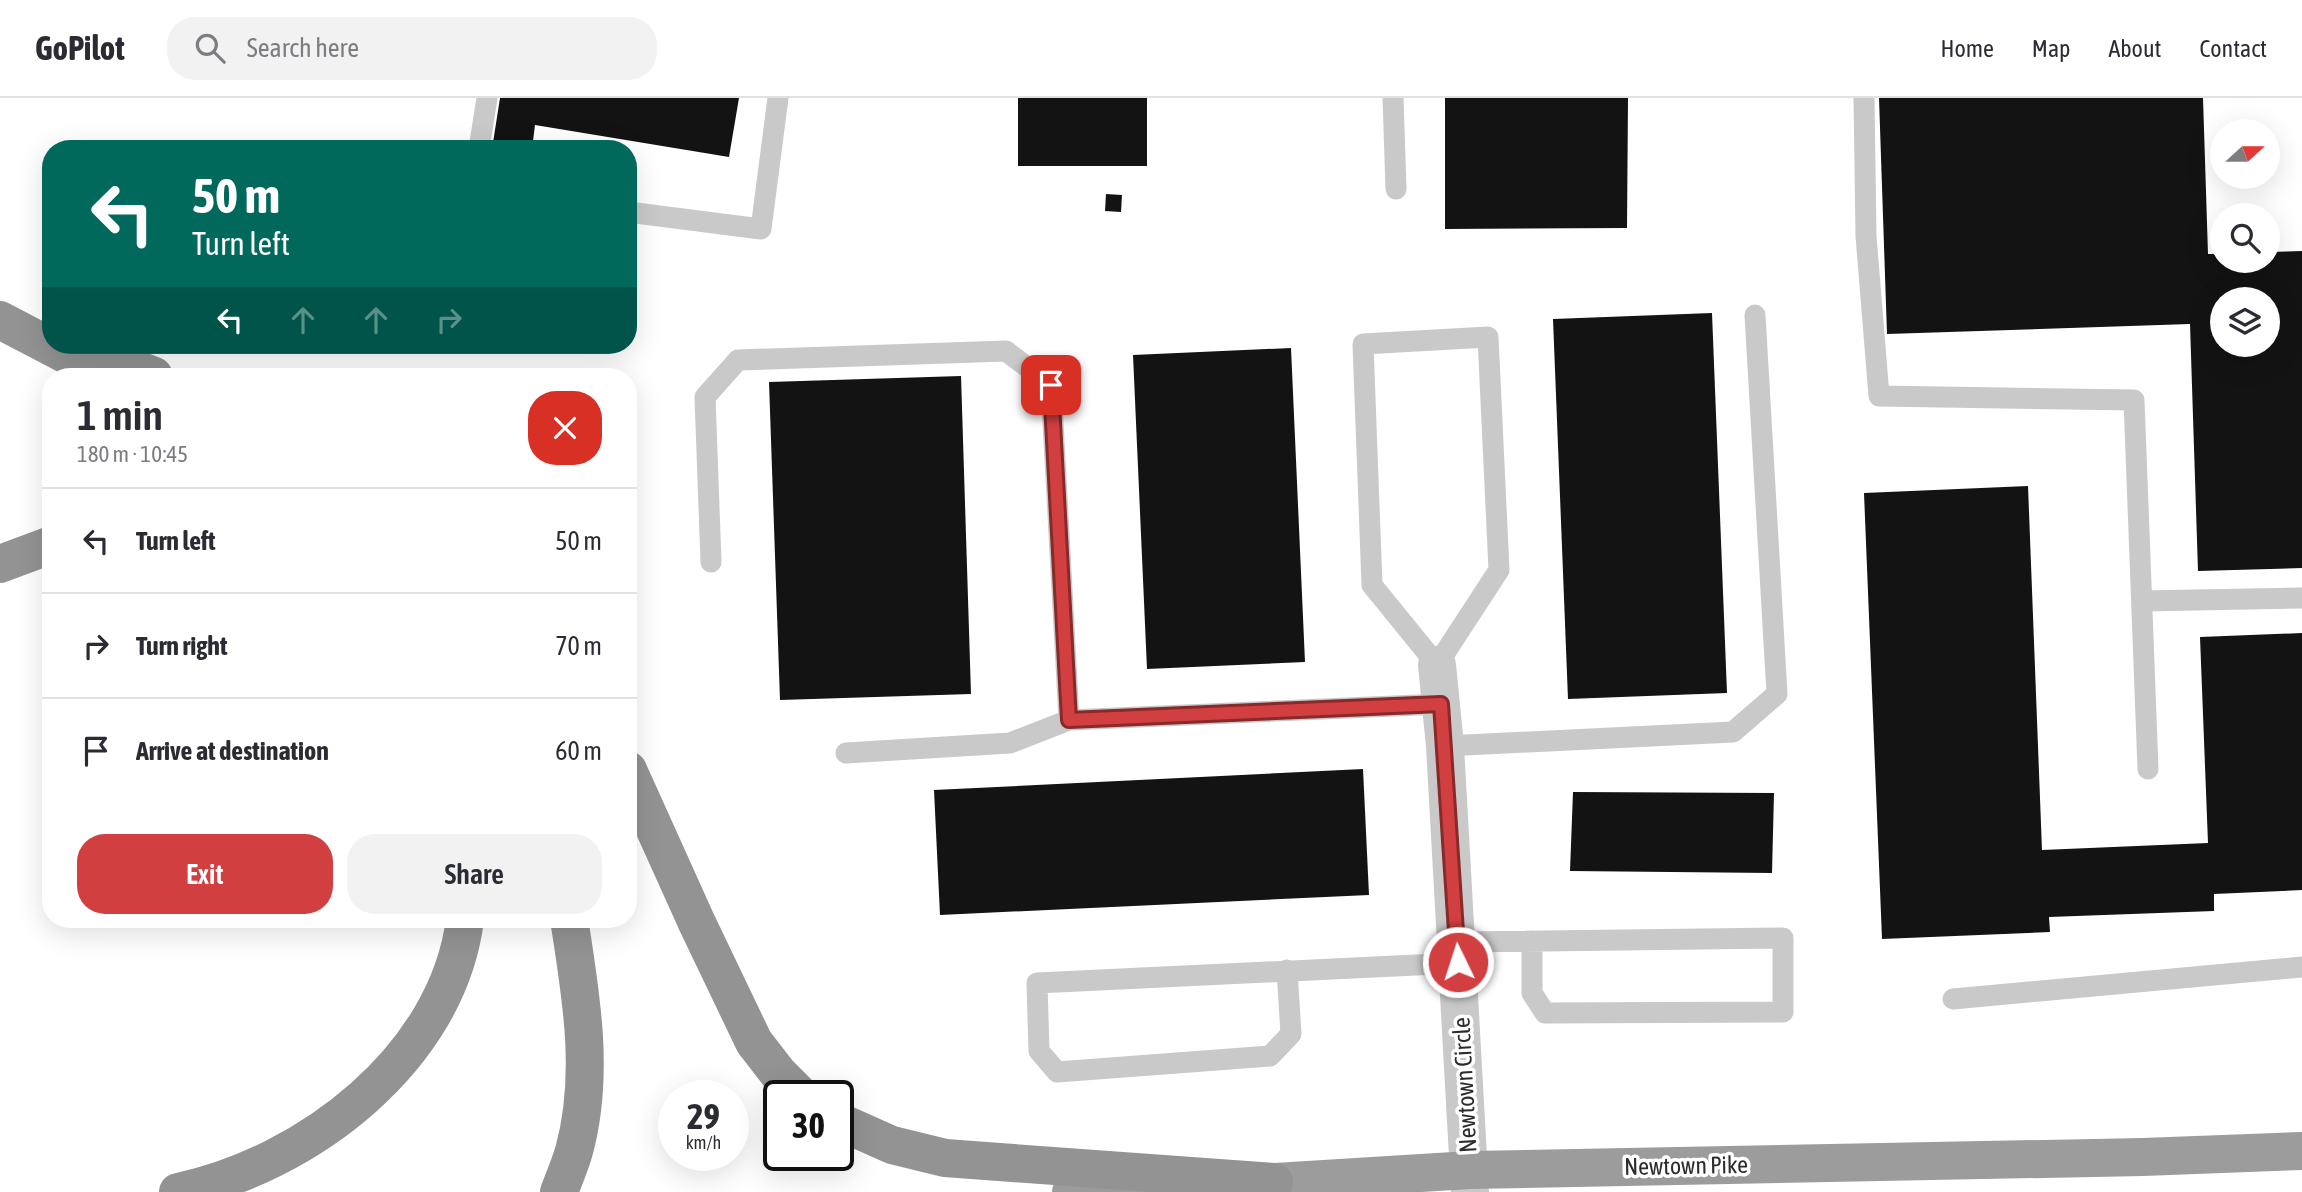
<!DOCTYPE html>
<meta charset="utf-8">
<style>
:root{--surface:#fff;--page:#f2f2f3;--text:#2b2b33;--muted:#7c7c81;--line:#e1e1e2;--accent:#d13f41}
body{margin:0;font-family:"Asap Condensed",sans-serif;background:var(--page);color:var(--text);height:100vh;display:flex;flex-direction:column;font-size:26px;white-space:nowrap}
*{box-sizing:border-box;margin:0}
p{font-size:23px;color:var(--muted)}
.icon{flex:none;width:38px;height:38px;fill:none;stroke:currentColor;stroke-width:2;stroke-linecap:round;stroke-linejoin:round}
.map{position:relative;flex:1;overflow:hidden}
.drawer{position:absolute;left:42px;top:270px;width:595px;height:560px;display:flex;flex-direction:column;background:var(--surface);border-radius:28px;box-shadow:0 7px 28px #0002}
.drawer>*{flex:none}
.hud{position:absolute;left:42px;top:42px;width:595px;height:214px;border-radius:28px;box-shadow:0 7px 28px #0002;background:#00695c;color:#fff;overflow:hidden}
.needle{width:46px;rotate:69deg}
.fabs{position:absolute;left:2210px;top:21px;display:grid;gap:14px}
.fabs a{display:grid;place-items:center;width:70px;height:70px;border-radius:50%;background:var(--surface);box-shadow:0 7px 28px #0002;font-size:35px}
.speed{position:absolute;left:658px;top:982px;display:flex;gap:14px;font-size:35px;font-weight:700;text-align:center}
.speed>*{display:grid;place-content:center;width:91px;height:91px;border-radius:50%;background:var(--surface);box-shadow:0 7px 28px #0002;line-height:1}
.speed small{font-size:18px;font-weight:400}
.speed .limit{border:4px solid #111;border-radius:10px;background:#fff;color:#111}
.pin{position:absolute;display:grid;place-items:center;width:60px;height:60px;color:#fff;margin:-30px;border-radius:14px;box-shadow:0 4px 10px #0006}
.me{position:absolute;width:77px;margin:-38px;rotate:356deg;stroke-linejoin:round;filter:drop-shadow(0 0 5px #0008)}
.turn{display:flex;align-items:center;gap:24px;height:147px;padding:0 35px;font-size:32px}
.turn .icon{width:91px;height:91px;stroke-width:2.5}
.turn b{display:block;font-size:49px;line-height:60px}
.lanes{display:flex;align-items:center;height:66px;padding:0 35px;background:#0003;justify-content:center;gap:35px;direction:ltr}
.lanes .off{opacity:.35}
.round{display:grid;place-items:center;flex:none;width:74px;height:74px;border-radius:28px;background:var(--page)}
.overview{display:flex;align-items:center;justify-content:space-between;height:119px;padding:0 35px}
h1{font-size:42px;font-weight:600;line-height:52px}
.action{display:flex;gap:14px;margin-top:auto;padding:14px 35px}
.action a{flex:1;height:80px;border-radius:28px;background:var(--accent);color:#fff;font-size:28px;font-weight:600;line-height:80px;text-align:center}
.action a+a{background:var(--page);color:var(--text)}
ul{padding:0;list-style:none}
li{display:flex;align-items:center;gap:21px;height:105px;padding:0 35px;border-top:2px solid var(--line)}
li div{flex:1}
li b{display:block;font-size:26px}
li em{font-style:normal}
header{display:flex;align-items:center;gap:42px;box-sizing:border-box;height:98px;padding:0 35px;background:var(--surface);border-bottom:2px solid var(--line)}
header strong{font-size:33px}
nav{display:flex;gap:38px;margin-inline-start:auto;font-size:24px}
.search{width:490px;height:63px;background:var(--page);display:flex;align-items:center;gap:18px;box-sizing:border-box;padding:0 24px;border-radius:28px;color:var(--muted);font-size:26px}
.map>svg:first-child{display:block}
.building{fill:#131313;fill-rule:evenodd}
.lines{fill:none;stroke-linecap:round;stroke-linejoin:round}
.service{stroke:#c9c9c9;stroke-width:21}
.minor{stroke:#c9c9c9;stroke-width:38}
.trunk{stroke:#9c9c9c;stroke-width:38}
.motorway{stroke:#939393;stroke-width:38}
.route-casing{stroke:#88292a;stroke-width:18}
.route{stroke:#d13f41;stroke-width:12}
.labels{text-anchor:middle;stroke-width:7;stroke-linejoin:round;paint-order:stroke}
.street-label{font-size:24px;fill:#2c2c2c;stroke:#fff}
</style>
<header>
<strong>GoPilot</strong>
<div class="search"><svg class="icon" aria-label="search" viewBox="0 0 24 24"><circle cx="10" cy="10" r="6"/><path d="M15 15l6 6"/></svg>Search here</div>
<nav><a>Home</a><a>Map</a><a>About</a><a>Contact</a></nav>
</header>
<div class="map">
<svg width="2302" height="1094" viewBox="0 0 2302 1094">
<rect width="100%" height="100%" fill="#fff"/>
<g class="building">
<path d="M500 0H739L729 59 535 27 532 51H492Z"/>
<rect x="1018" y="0" width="129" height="68"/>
<path d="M1445 0H1628L1627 130 1445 131Z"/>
<path d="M1879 0H2203L2208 156H2222V163H2268V154L2302 153V470L2198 473 2190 226 1887 236ZM2222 201H2268V247H2222Z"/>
<path d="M1106 96 1122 97 1121 114 1105 113Z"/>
<path d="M1712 215 1727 595 1568 601 1553 221Z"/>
<path d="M1291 250 1305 564 1147 571 1133 257Z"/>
<path d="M961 278 971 596 780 602 769 284Z"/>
<path d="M2028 388 2042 752 2208 745 2200 539 2302 535V792L2214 796V813L2049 819 2050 834 1882 841 1864 395Z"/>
<path d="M1363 671 1369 797 940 817 934 692Z"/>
<path d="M1573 694 1774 695 1772 775 1570 773Z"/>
</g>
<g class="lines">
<g class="service">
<path d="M1393 0 1396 91"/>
<path d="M1864 0 1866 138 1879 298 2134 302 2148 671"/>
<path d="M479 51 487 0"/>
<path d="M628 114 761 131 778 0"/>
<path d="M1488 239 1499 472 1437 567 1372 487 1363 246Z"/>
<path d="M711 464 705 299 738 262 1006 253 1051 287 1069 622"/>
<path d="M2142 503 2302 500"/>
<path d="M1445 648 1733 634 1777 596 1755 217"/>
<path d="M846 655 1010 645 1069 622 1441 606"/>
<path d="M1457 844 1783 840V914L1545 915 1532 895V843"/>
<path d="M1287 872 1291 936 1270 958 1057 974 1039 953 1037 885 1458 865"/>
<path d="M1953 901 2302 869"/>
</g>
<path class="minor" d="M1437 567 1445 648 1470 1094"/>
<g class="trunk">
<path d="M1241 1086 1470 1072 2143 1059 2302 1053"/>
<path d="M1071 1094 1174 1090"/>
</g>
<g class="motorway">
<path d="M0 222 84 266 96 278"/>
<path d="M84 266 144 274 154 278"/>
<path d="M0 466 51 447"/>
<path d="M628 672 697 825 754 944 778 975 801 998"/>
<path d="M838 1023 892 1047 945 1060 1274 1084"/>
<path d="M178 1094C307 1067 448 960 465 821"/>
<path d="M559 1094C564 1081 570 1067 574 1053 595 977 581 897 569 821"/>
</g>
</g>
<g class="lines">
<defs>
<path id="route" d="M1051 287 1069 622 1441 606 1458 864"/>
</defs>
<use href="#route" class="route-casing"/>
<use href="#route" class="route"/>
</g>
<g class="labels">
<g class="street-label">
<text transform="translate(1465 987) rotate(-93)" y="8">Newtown Circle</text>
<text transform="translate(1686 1068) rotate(-1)" y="8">Newtown Pike</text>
</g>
</g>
</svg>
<div class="fabs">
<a><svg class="needle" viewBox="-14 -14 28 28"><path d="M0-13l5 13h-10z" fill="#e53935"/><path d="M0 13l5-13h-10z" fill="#7c7c81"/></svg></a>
<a><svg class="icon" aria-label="search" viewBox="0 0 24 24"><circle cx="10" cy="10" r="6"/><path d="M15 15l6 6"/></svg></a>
<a><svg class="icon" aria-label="layers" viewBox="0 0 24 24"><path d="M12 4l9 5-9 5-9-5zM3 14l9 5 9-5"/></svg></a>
</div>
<div class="speed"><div>29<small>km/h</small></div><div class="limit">30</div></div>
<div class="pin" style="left:1051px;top:287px;background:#d93025"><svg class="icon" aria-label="arrive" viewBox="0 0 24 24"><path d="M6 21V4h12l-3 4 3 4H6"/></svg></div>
<svg class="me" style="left:1458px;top:864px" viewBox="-20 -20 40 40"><circle r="17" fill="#d13f41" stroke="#fff" stroke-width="3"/><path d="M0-11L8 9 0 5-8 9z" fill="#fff"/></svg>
<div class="hud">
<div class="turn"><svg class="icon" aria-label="left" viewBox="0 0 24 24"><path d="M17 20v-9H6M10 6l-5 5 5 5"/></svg><div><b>50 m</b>Turn left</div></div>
<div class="lanes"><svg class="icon" aria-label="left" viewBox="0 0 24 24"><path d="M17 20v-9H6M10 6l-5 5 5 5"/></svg><svg class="icon off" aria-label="ahead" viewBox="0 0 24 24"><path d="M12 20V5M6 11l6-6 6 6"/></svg><svg class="icon off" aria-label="ahead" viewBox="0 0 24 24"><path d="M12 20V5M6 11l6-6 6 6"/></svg><svg class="icon off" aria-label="right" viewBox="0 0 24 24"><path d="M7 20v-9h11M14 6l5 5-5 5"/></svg></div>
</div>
<section class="drawer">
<div class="overview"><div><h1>1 min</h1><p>180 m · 10:45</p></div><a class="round" style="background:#d93025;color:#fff"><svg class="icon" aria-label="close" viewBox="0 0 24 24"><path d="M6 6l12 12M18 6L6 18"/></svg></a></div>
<ul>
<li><svg class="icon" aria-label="left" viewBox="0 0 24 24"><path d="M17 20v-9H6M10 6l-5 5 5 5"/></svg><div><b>Turn left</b></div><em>50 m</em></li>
<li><svg class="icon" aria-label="right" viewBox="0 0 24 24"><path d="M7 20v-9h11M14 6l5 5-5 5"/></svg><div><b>Turn right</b></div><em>70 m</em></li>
<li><svg class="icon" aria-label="arrive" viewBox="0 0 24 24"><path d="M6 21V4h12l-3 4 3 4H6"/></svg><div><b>Arrive at destination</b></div><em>60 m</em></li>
</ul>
<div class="action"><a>Exit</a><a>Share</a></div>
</section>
</div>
